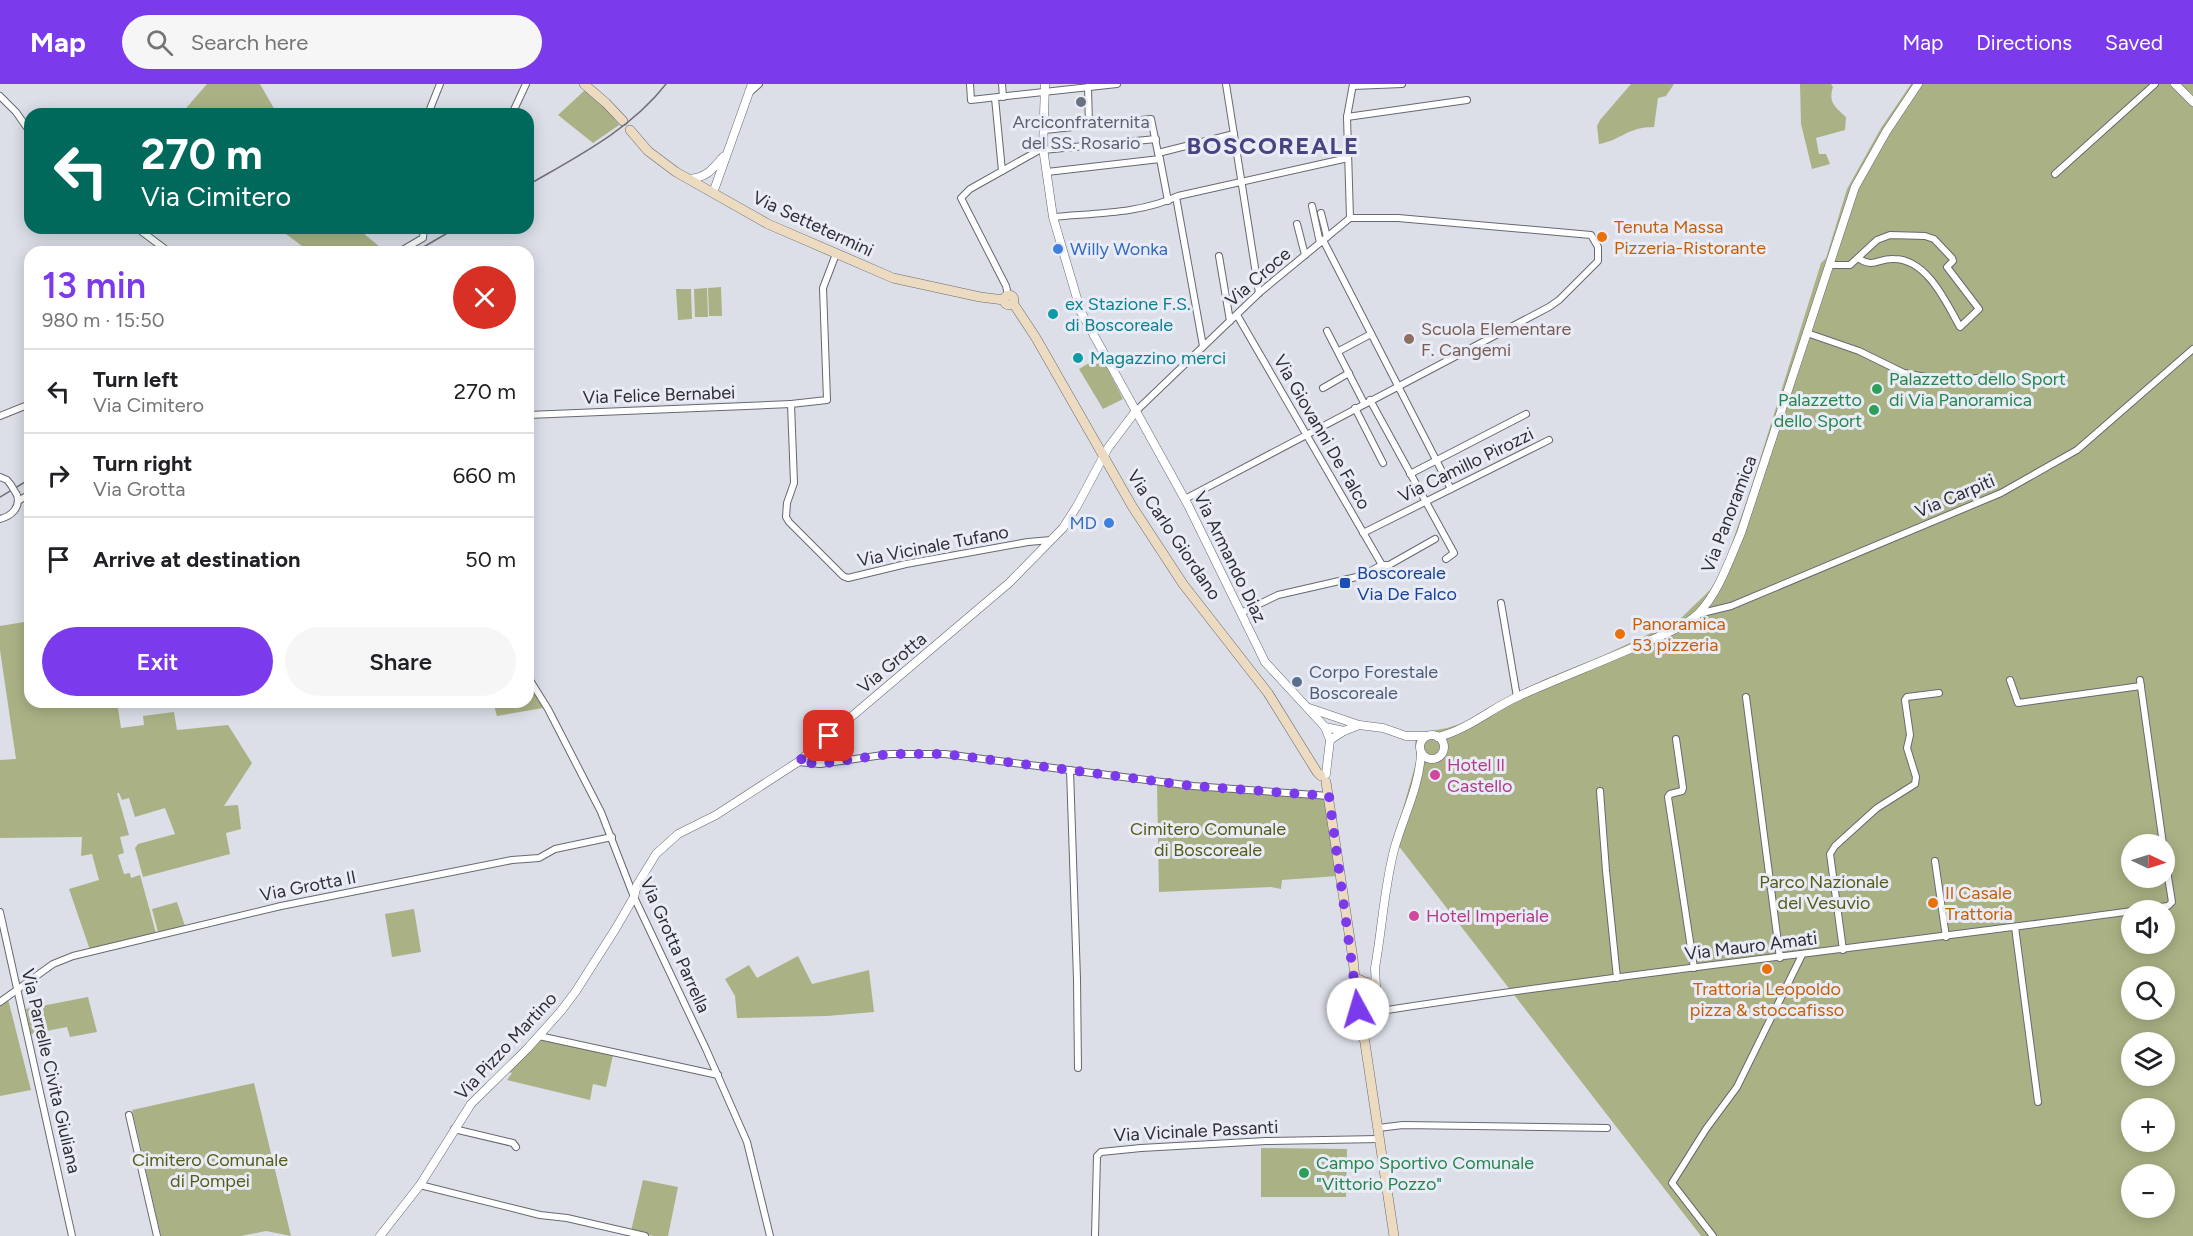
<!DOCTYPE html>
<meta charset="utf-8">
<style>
:root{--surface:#fff;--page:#f6f6f6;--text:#202124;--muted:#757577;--line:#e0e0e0;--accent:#7c3aed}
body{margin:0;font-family:Figtree,sans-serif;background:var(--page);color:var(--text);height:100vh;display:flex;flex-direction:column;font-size:22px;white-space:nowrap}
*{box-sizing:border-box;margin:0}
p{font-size:20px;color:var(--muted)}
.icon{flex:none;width:33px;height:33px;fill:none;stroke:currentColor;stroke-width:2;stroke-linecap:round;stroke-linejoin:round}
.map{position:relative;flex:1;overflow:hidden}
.details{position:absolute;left:24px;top:162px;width:510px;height:462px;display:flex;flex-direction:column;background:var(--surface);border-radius:18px;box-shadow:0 3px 15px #0003}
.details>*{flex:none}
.hud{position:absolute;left:24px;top:24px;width:510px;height:126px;border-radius:18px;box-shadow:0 3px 15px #0003;background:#00695c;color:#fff;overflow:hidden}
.needle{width:39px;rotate:94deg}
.controls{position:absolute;left:2121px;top:750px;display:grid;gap:12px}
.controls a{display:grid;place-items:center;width:54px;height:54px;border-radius:50%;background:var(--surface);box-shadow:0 3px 15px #0003;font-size:30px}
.pin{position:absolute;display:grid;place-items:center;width:51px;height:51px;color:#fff;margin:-26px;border-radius:12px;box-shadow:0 3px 9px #0006}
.me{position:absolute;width:66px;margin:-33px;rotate:354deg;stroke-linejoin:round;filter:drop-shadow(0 0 4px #0008)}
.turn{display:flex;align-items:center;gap:21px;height:126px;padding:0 18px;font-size:27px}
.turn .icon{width:78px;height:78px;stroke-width:2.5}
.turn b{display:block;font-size:42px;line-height:51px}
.round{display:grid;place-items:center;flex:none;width:63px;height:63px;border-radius:32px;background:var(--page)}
.headline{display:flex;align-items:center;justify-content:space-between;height:102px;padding:0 18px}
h1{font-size:36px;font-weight:600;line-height:45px;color:var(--accent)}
.cta{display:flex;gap:12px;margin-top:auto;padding:12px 18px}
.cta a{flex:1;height:69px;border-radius:36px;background:var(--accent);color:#fff;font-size:24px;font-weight:600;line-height:69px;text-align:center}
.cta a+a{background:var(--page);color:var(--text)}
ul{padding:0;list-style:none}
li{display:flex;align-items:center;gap:18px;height:84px;padding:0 18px;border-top:2px solid var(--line)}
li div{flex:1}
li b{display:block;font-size:22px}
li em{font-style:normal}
header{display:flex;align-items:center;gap:36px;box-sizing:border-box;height:84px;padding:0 30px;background:var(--accent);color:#fff}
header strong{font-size:28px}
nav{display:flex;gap:33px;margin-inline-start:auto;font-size:21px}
.search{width:420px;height:54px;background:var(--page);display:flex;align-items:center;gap:15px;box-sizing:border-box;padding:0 21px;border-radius:33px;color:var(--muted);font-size:22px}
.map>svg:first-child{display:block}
.green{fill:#aab285;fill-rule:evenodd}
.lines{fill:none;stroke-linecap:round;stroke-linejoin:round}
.minor-casing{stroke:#666971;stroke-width:8}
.tertiary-casing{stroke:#666971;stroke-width:9}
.secondary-casing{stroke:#666971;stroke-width:10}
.minor{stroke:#fff;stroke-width:6}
.tertiary{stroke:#fff;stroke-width:8}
.secondary{stroke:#ecdbc1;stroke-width:9}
.rail{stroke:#707177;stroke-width:1.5}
.minor-bridge-casing{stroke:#666971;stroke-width:8;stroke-linecap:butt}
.minor-bridge{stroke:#fff;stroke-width:6}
.route{stroke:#7c3aed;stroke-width:10;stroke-dasharray:0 18}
.worship-dot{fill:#6b7280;stroke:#e9ecf6;stroke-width:2}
.food-dot{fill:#e8710a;stroke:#e9ecf6;stroke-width:2}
.shop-dot{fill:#3f7fe0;stroke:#e9ecf6;stroke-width:2}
.culture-dot{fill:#0f9aa8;stroke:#e9ecf6;stroke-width:2}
.education-dot{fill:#8d6e63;stroke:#e9ecf6;stroke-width:2}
.leisure-dot{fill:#2e9e5b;stroke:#e9ecf6;stroke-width:2}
.transit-dot{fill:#1a4fb4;stroke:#e9ecf6;stroke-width:2}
.service-dot{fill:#5c6f8a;stroke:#e9ecf6;stroke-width:2}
.hotel-dot{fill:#d1479c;stroke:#e9ecf6;stroke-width:2}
.labels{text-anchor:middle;stroke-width:6;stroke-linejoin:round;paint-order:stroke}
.worship-label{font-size:18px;fill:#5b616d;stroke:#e9ecf6}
.street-label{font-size:18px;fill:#2e2f33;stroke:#e9ecf6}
.food-label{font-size:18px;fill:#c56008;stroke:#e9ecf6;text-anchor:start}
.shop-label{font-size:18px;fill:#366cbe;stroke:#e9ecf6;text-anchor:start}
.culture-label{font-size:18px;fill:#0d838f;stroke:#e9ecf6;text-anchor:start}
.education-label{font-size:18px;fill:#785e54;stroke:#e9ecf6;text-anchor:start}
.leisure-label{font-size:18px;fill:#27864d;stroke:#e9ecf6;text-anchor:start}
.transit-label{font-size:18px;fill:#164399;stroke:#e9ecf6;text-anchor:start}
.service-label{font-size:18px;fill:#4e5e75;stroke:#e9ecf6;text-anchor:start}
.hotel-label{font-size:18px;fill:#b23c85;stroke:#e9ecf6;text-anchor:start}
.park-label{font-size:18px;fill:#565d16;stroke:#e9ecf6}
.district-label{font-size:24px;font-weight:bold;letter-spacing:1.5px;fill:#484381;stroke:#e9ecf6}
</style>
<header>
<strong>Map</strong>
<div class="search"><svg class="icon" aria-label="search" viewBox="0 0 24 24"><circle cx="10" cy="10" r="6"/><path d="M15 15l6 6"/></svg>Search here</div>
<nav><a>Map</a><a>Directions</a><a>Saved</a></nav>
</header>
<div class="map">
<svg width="2193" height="1152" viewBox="0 0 2193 1152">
<rect width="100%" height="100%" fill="#dcdfe8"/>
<g class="green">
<path d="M207 0H260L276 28 275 30H181Z"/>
<path d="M1631 0H1674L1666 12 1658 14 1654 43C1627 43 1622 56 1599 60L1597 42 1600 36Z"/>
<path d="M1800 0H1831L1833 3C1828 18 1835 23 1846 33L1845 46 1816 54 1819 70H1826L1830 80 1812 85 1801 40Z"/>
<path d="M1911 0H2193V1152H1701L1394 756 1417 675 1415 658 1419 652 1431 647 1447 644 1466 638 1491 622 1543 596 1604 571 1679 536 1710 506 1722 488 1751 404 1821 179 1826 174 1847 105 1881 44ZM2132 760H2164V794H2132ZM2132 826H2164V860H2132ZM2132 892H2164V926H2132ZM2132 958H2164V992H2132ZM2132 1024H2164V1058H2132ZM2132 1090H2164V1124H2132Z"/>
<path d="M585 6 601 18 619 41 593 59 558 31Z"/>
<path d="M291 144H357L386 168H310L286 150Z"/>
<path d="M721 203 722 232H709L708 204Z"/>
<path d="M707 204 708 233H695L694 205Z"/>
<path d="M676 205H691L692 235 678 236Z"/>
<path d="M1101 272 1123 315 1103 325 1079 285Z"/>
<path d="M30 537V618H117L121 644 144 641 143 632 174 628 177 646 228 641 252 679 224 722 238 721 241 745 226 749 230 770 143 793 135 764 138 760 175 750 165 724 135 733 129 714 122 716 119 709H117L129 751 120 753 124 769 118 771 124 790 130 789 131 794 140 791 156 849 90 866 69 805 99 796 92 770 81 772 82 753 0 754V676L16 675 0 566V542Z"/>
<path d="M528 599 543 624 497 632 493 618H528Z"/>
<path d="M1157 699 1326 714 1337 792 1282 796 1281 805 1271 803 1159 808Z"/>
<path d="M177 818 185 842 158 848 152 825Z"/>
<path d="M414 825 421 868 392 873 385 830Z"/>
<path d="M798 872 812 900 869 886 874 928 827 932 737 934 735 912 725 895 749 881 757 894Z"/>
<path d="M88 913 97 948 70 953 67 943 31 950 26 925Z"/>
<path d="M8 915 31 1006 0 1012V920Z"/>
<path d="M540 955 613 971 606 1003 593 1000 590 1016 507 996 512 989 507 987Z"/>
<path d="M254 999 291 1152 266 1147 241 1152H161L132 1026Z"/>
<path d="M1261 1064 1347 1065 1346 1113H1261Z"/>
<path d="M643 1096 678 1103 668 1152H654L631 1147Z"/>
</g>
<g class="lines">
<defs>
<g id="minor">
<path d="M970 0 971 16 1117 0"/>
<path d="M1002 0 1003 13"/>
<path d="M1226 0 1259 209"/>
<path d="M1353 2 1402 0"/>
<path d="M1088 3 1089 41"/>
<path d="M750 8 759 0"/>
<path d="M0 12 16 28 30 48"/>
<path d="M995 14 1002 87"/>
<path d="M428 30 440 0"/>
<path d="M512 30 526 0"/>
<path d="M1347 33 1467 16"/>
<path d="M1044 46 1151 35 1158 69"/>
<path d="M1043 66 1156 55"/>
<path d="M1160 75 1168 117"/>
<path d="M1047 88 1160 75 1158 69 1234 50"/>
<path d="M2055 90 2155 0"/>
<path d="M1176 113 1203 262"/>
<path d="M1312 122 1320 159"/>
<path d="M1321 129 1327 153"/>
<path d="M1053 133C1094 129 1140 130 1178 112L1348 74"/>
<path d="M1350 134 1347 33 1353 0"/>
<path d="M1297 140 1305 171"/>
<path d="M137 144 169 168"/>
<path d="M1323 156 1451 405"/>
<path d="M399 168 423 154 424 144"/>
<path d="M836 170 823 204 827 316 791 320 794 399 787 419 786 433 789 438 843 492 848 494 906 480 1028 458 1051 456"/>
<path d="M1219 172 1230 237"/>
<path d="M1829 181H1850L1877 156 1890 151 1925 152 1934 155 1952 174 1953 177 1947 183 1979 225 1960 243C1946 218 1927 175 1894 175 1878 174 1874 185 1858 174"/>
<path d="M1008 211 1006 202 961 114 970 105 1043 64"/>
<path d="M1237 231 1382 481"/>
<path d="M1327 247 1364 319"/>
<path d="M1807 249 1859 267 1904 289 1952 298 1990 292"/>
<path d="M1339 267 1371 250"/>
<path d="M1323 304 1349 289"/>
<path d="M1370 316 1454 469 1446 475"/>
<path d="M1355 324 1383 379"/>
<path d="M1135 328 1259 209 1350 134"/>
<path d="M528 331 791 320"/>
<path d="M0 332 30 320"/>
<path d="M1410 390 1526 330"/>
<path d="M0 393 7 396 11 401"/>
<path d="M1185 415 1549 223 1559 216 1598 177V163L1591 151 1398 134H1350"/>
<path d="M18 417 30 410"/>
<path d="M0 435C11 432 21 424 17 411"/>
<path d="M1363 449 1549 356"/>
<path d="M1501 519 1517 613"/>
<path d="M1241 529 1278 511 1361 492 1382 481H1389L1435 455"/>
<path d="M1698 530 1731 522 2001 409 2077 366 2193 265"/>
<path d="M528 593 548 625 601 728 634 813 706 965 747 1058 770 1152"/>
<path d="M2010 596 2018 619 2141 602"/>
<path d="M2140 596 2163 760"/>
<path d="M1746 613 1780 874"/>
<path d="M1676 655 1683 704 1682 707 1670 710 1668 713 1694 884"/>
<path d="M798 678 820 680 890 670H945L1193 702 1329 712"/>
<path d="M1070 686 1077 895 1078 984"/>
<path d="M1600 707 1606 787 1617 894"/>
<path d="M1935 777 1946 853"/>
<path d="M2136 826 2168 822 2172 818 2164 768"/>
<path d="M0 828 72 1152"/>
<path d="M2015 843 2038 1018"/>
<path d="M1843 866 1830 770 1835 762 1877 724 1915 700 1916 693 1907 664 1910 651 1905 616 1907 613 1939 609"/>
<path d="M0 918 53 880 73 872 281 822 512 776 539 774 555 765 612 753"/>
<path d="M1374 928C1626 889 1879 862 2132 827"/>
<path d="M539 952 718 991"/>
<path d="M129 1031 157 1152"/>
<path d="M1378 1044 1403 1041 1607 1044"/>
<path d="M454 1045 513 1059 516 1063"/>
<path d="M420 1101 540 1131 567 1134 645 1152"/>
<path d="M1095 1152 1097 1072 1101 1068 1141 1064 1266 1057 1379 1055"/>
<path d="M1713 1152 1672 1099 1706 1045 1737 1003 1802 871"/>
</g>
<g id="tertiary">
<path d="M1045 0 1043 64 1053 133 1081 228 1188 421 1265 578 1325 643 1344 647"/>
<path d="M2175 0 2193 18"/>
<path d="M688 95C706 94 712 86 723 73"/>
<path d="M713 109 752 0"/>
<path d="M1309 624 1359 641 1383 644 1406 652H1426"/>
<path d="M1325 643 1330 656 1326 690"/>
<circle cx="1432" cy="663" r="12"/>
<path d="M1438 653C1469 645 1490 625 1519 612 1561 593 1604 577 1646 558 1663 551 1684 543 1698 530 1719 508 1729 477 1741 449L1855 103 1886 48 1918 0"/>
<path d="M1330 656 1344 647 1359 641"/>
<path d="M1376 903 1375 884C1382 845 1384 805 1394 766 1403 733 1419 704 1421 670"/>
<path d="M380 1152 420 1101 471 1020 527 965 561 927 576 907 616 844 634 813 637 801 656 770 678 750 716 731 798 678 1009 499 1063 444 1077 422 1108 364 1135 328"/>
</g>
<g id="secondary">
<path d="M584 0 606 19 623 37"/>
<path d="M630 46 648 67 676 88 768 140 893 194 980 213 1004 216"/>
<circle cx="1009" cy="216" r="5"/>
<path d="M1013 219 1036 254 1132 422 1183 500 1268 609 1317 688 1321 692"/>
<path d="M1326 698 1353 875 1358 925 1364 936 1369 937"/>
<path d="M1354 893 1365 898 1374 900C1378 907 1378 926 1373 934 1371 937 1369 939 1368 942"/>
<path d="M1359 929 1365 959 1394 1152"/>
</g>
</defs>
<use href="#minor" class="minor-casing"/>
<use href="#tertiary" class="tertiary-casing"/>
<use href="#secondary" class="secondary-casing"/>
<use href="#minor" class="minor"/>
<use href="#tertiary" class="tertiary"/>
<use href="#secondary" class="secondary"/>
<g class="rail">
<path d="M528 101C578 72 630 46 666 0"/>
<path d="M415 168 456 144"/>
<path d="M0 413 30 395"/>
</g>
<defs>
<path id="minor-bridge" d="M11 401 17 411"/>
</defs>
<use href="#minor-bridge" class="minor-bridge-casing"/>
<use href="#minor-bridge" class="minor-bridge"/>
</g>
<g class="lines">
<path class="route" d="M829 652 798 678 820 680 890 670H945L1193 702 1329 712 1358 925"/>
</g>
<circle class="worship-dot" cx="1081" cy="18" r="6"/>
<g class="food-dot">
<circle cx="1602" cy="153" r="6"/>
<circle cx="1620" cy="550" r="6"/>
<circle cx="1933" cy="819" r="6"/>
<circle cx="1767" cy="885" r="6"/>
</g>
<g class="shop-dot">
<circle cx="1058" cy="165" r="6"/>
<circle cx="1109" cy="439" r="6"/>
</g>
<g class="culture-dot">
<circle cx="1053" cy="230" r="6"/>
<circle cx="1078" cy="274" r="6"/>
</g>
<circle class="education-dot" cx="1409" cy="255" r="6"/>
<g class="leisure-dot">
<circle cx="1877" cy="305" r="6"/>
<circle cx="1874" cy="326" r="6"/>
<circle cx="1304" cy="1089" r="6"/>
</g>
<rect class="transit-dot" x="1339" y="493" width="12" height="12" rx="3"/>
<circle class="service-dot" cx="1297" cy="598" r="6"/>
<g class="hotel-dot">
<circle cx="1435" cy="691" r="6"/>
<circle cx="1414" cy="832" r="6"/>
</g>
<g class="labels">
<g class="worship-label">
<text x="1081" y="44">Arciconfraternita<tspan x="1081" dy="21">del SS. Rosario</tspan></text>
</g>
<g class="street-label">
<text transform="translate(813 140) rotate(25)" y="6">Via Settetermini</text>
<text transform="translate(1258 193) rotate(-41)" y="6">Via Croce</text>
<text transform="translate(659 311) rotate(-2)" y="6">Via Felice Bernabei</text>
<text transform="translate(1322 348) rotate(60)" y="6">Via Giovanni De Falco</text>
<text transform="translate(1466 381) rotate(-26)" y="6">Via Camillo Pirozzi</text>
<text transform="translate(1955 412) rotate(-23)" y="6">Via Carpiti</text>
<text transform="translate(1729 430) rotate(-69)" y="6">Via Panoramica</text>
<text transform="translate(1174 451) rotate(56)" y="6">Via Carlo Giordano</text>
<text transform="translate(933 462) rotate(-11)" y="6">Via Vicinale Tufano</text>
<text transform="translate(1230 473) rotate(64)" y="6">Via Armando Diaz</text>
<text transform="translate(892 579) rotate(-40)" y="6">Via Grotta</text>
<text transform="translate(308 802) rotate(-11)" y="6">Via Grotta II</text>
<text transform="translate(675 861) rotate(66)" y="6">Via Grotta Parrella</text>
<text transform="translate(1751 862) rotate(-7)" y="6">Via Mauro Amati</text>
<text transform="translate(506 962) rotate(-47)" y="6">Via Pizzo Martino</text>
<text transform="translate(51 987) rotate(77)" y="6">Via Parrelle Civita Giuliana</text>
<text transform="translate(1196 1047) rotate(-3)" y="6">Via Vicinale Passanti</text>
</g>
<g class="food-label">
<text x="1614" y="149">Tenuta Massa<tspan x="1614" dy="21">Pizzeria-Ristorante</tspan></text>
<text x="1632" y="546">Panoramica<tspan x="1632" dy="21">53 pizzeria</tspan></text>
<text x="1945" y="815">Il Casale<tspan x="1945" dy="21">Trattoria</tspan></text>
<text x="1767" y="911" text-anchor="middle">Trattoria Leopoldo<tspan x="1767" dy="21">pizza &amp; stoccafisso</tspan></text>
</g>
<g class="shop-label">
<text x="1070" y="171">Willy Wonka</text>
<text x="1097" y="445" text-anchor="end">MD</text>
</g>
<g class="culture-label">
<text x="1065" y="226">ex Stazione F.S.<tspan x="1065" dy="21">di Boscoreale</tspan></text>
<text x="1090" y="280">Magazzino merci</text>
</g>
<g class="education-label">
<text x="1421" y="251">Scuola Elementare<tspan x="1421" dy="21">F. Cangemi</tspan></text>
</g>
<g class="leisure-label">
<text x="1889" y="301">Palazzetto dello Sport<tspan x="1889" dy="21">di Via Panoramica</tspan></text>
<text x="1862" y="322" text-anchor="end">Palazzetto<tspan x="1862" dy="21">dello Sport</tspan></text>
<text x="1316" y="1085">Campo Sportivo Comunale<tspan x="1316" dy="21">"Vittorio Pozzo"</tspan></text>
</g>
<g class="transit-label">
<text x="1357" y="495">Boscoreale<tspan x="1357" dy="21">Via De Falco</tspan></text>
</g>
<g class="service-label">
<text x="1309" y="594">Corpo Forestale<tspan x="1309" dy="21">Boscoreale</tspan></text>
</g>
<g class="hotel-label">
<text x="1447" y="687">Hotel Il<tspan x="1447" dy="21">Castello</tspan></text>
<text x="1426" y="838">Hotel Imperiale</text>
</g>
<g class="park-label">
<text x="1208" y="751">Cimitero Comunale<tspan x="1208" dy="21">di Boscoreale</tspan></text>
<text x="1824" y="804">Parco Nazionale<tspan x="1824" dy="21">del Vesuvio</tspan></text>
<text x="210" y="1082">Cimitero Comunale<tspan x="210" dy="21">di Pompei</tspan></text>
</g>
<g class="district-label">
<text x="1273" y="70">BOSCOREALE</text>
</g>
</g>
</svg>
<div class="controls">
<a><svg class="needle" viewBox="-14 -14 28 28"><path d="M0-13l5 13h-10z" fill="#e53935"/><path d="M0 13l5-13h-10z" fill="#757577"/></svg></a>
<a><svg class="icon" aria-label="sound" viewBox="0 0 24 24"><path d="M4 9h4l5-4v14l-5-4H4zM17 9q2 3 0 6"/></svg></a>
<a><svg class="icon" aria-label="search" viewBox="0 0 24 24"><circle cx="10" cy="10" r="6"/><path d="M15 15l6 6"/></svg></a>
<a><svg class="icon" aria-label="layers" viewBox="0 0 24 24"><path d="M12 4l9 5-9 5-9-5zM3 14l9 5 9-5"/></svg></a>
<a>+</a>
<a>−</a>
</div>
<div class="pin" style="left:829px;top:652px;background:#d93025"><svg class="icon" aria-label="arrive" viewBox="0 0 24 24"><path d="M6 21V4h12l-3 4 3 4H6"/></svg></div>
<svg class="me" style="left:1358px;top:925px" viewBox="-20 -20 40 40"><circle r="19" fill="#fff"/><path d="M0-13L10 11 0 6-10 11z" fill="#7c3aed"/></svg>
<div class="hud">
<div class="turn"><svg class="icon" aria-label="left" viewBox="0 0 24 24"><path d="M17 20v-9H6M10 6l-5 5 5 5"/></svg><div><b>270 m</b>Via Cimitero</div></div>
</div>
<section class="details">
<div class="headline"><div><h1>13 min</h1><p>980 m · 15:50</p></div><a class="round" style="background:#d93025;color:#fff"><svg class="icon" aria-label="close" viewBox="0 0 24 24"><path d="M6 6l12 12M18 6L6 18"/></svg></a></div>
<ul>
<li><svg class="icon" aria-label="left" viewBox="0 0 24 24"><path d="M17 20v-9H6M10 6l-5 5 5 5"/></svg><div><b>Turn left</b><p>Via Cimitero</p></div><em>270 m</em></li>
<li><svg class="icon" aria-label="right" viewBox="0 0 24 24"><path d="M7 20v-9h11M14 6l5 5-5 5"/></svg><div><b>Turn right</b><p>Via Grotta</p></div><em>660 m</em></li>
<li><svg class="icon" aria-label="arrive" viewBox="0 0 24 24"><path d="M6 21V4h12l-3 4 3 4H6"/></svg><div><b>Arrive at destination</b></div><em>50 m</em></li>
</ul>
<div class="cta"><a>Exit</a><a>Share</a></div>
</section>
</div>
